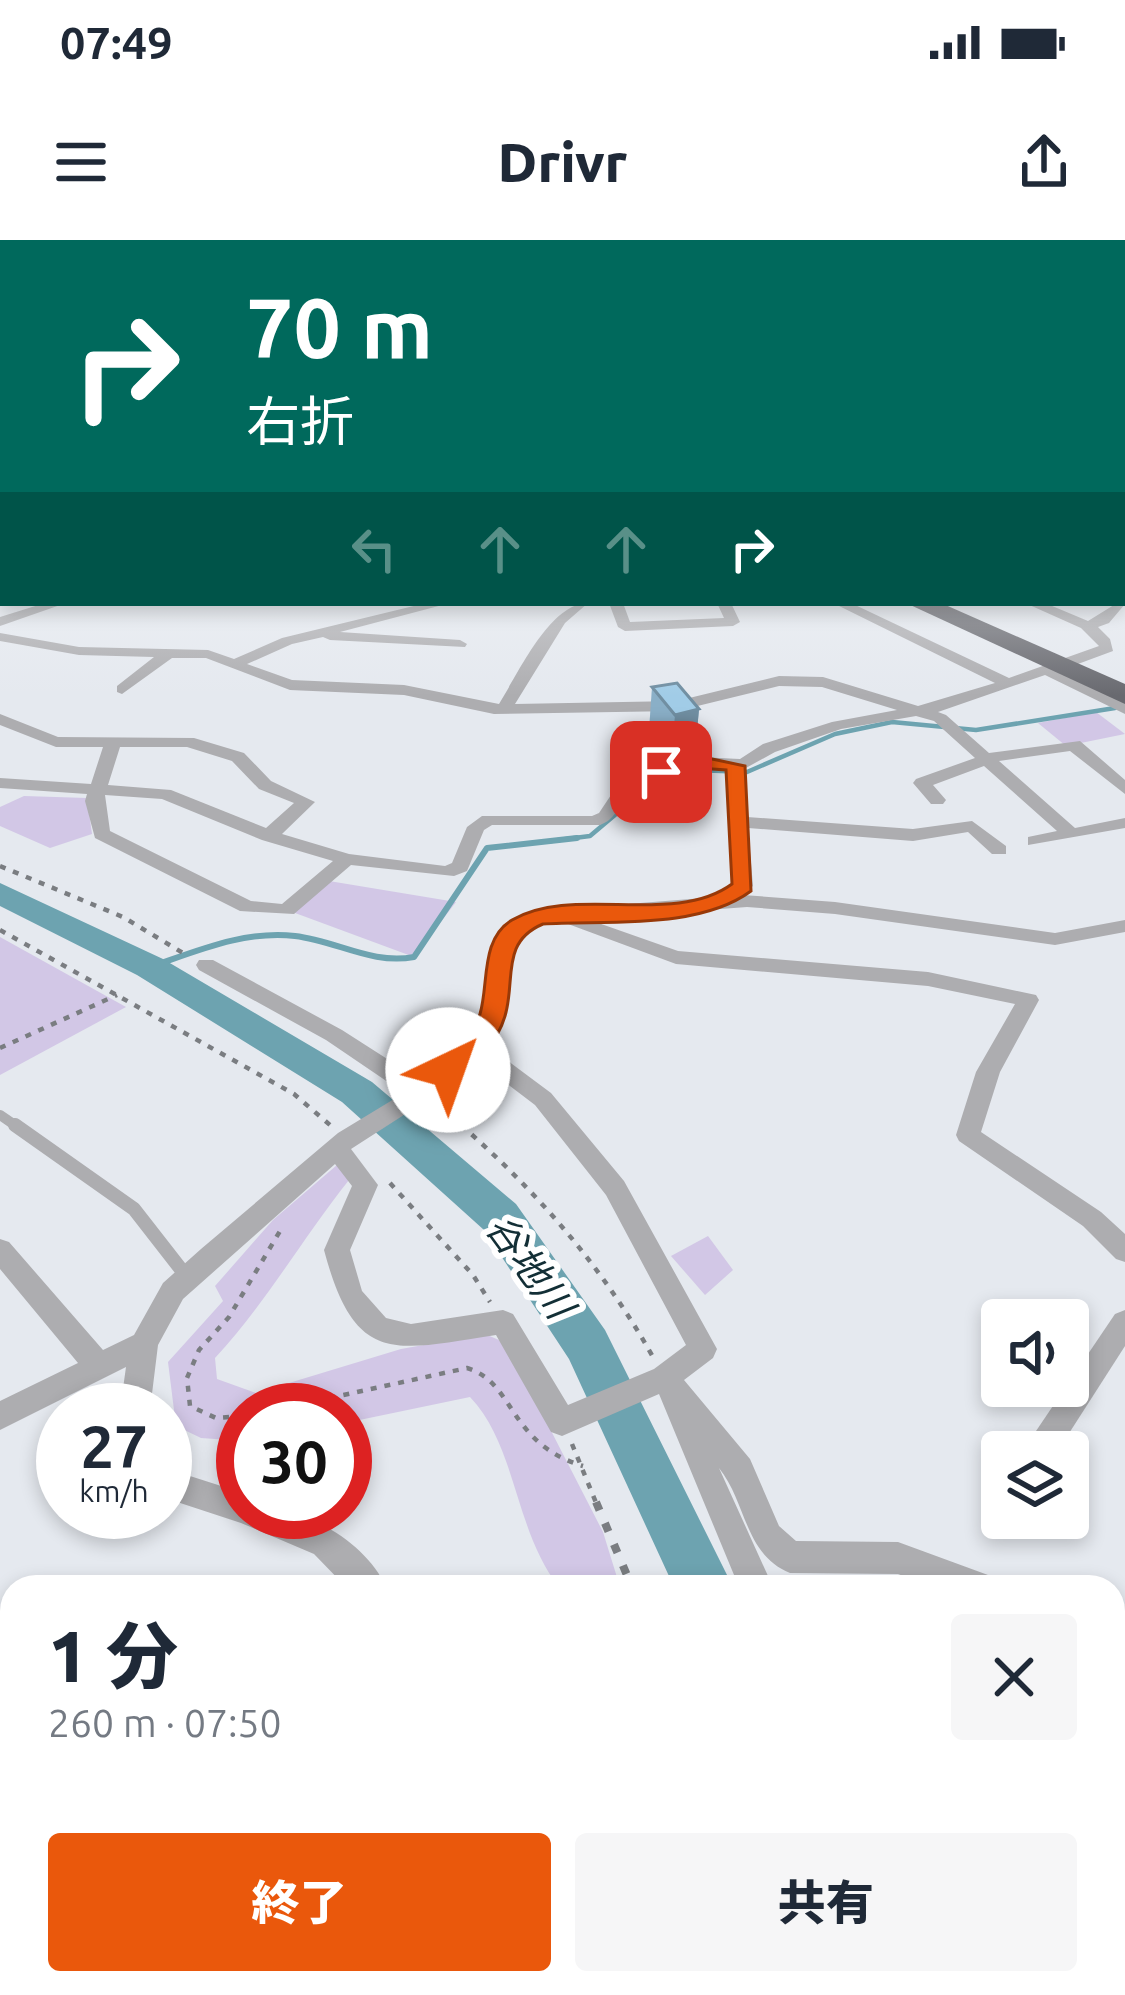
<!DOCTYPE html>
<html lang="ja">
<meta charset="utf-8">
<style>
:root{--surface:#fff;--page:#f6f6f7;--text:#1f2937;--muted:#747a83;--accent:#ea580c}
body{margin:0;font-family:Ubuntu,"Noto Sans JP",sans-serif;background:var(--page);color:var(--text);height:100vh;display:flex;flex-direction:column;font-size:45px;white-space:nowrap}
*{box-sizing:border-box;margin:0}
p{font-size:39px;color:var(--muted)}
.icon{flex:none;width:66px;height:66px;fill:none;stroke:currentColor;stroke-width:2;stroke-linecap:round;stroke-linejoin:round}
.map{position:relative;flex:1;overflow:hidden}
.sheet{position:absolute;left:0px;top:1335px;width:1125px;height:420px;display:flex;flex-direction:column;background:var(--surface);border-radius:36px 36px 0 0;box-shadow:0 6px 18px #0003}
.sheet>*{flex:none}
.banner{position:absolute;left:0px;top:0px;width:1125px;height:366px;box-shadow:0 6px 18px #0003;background:#00695c;color:#fff;overflow:hidden}
.buttons{position:absolute;left:981px;top:1059px;display:grid;gap:24px}
.buttons a{display:grid;place-items:center;width:108px;height:108px;border-radius:12px;background:var(--surface);box-shadow:0 6px 18px #0003;font-size:60px}
.speed{position:absolute;left:36px;top:1143px;display:flex;gap:24px;font-size:60px;font-weight:700;text-align:center}
.speed>*{display:grid;place-content:center;width:156px;height:156px;border-radius:50%;background:var(--surface);box-shadow:0 6px 18px #0003;line-height:1}
.speed small{font-size:30px;font-weight:400}
.speed .limit{border:18px solid #d22;background:#fff;color:#111}
.pin{position:absolute;display:grid;place-items:center;width:102px;height:102px;color:#fff;margin:-51px;border-radius:24px;box-shadow:0 6px 18px #0006}
.me{position:absolute;width:132px;margin:-66px;rotate:42deg;stroke-linejoin:round;filter:drop-shadow(0 0 9px #0008)}
.turn{display:flex;align-items:center;gap:42px;height:252px;padding:0 48px;font-size:54px}
.turn .icon{width:156px;height:156px;stroke-width:2.5}
.turn b{display:block;font-size:84px;line-height:102px}
.lanes{display:flex;align-items:center;height:114px;padding:0 48px;background:#0003;justify-content:center;gap:60px;direction:ltr}
.lanes .off{opacity:.35}
.round{display:grid;place-items:center;flex:none;width:126px;height:126px;border-radius:12px;background:var(--page)}
.headline{display:flex;align-items:center;justify-content:space-between;height:204px;padding:0 48px}
h1{font-size:72px;font-weight:800;line-height:90px}
.button{display:flex;gap:24px;margin-top:auto;padding:24px 48px}
.button a{flex:1;height:138px;border-radius:12px;background:var(--accent);color:#fff;font-size:48px;font-weight:800;line-height:138px;text-align:center}
.button a+a{background:var(--page);color:var(--text)}
.status{display:flex;justify-content:space-between;align-items:center;height:84px;padding:0 60px;background:var(--surface);direction:ltr}
.status svg{height:33px;fill:currentColor}
header{display:flex;justify-content:space-between;align-items:center;height:156px;padding:0 48px;background:var(--surface);font-size:54px;font-weight:800}
.map>svg:first-child{display:block}
.green{fill:#d2c7e6}
.lines{fill:none;stroke-linecap:round;stroke-linejoin:round}
.stream-far1{stroke:#6da3b0;stroke-width:4.5}
.stream{stroke:#6da3b0;stroke-width:6}
.river{fill:#6da3b0;fill-rule:evenodd}
.path-far1{stroke:#7a7d81;stroke-width:4.5;stroke-dasharray:6 8;stroke-linecap:butt}
.path{stroke:#7a7d81;stroke-width:8;stroke-dasharray:9 14;stroke-linecap:butt}
.lane-far2{stroke:#adadb0;stroke-width:10}
.lane-far1{stroke:#adadb0;stroke-width:14}
.lane{stroke:#adadb0;stroke-width:18}
.street{fill:#adadb0;fill-rule:evenodd}
.primary{fill:#7a7b80;fill-rule:evenodd}
.highway{fill:#68696f;fill-rule:evenodd}
.wall{fill:#8aafc7}
.shaded-wall{fill:#718fa2}
.building{fill:#a1cce7;stroke:#718fa2;stroke-width:3}
.route{fill:#ea580c;stroke:#983908;stroke-width:3}
.labels{text-anchor:middle;stroke-width:12;stroke-linejoin:round;paint-order:stroke}
.water-label{font-size:39px;font-style:italic;fill:#132f36;stroke:#fff}
</style>
<div class="status"><b>07:49</b><svg viewBox="0 0 49 12"><path d="M0 12V9h3v3zM5 12V6h3v6zM10 12V3h3v9zM15 12V0h3v12zM26 1h20v11H26zM47 4h2v5h-2z"/></svg></div>
<header><svg class="icon" aria-label="menu" viewBox="0 0 24 24"><path d="M4 6h16M4 12h16M4 18h16"/></svg>Drivr<svg class="icon" aria-label="share" viewBox="0 0 24 24"><path d="M12 15V3M7 8l5-5 5 5M5 13v7h14v-7"/></svg></header>
<div class="map">
<svg width="1125" height="1755" viewBox="0 0 1125 1755">
<rect width="100%" height="100%" fill="#e5e9ef"/>
<g class="green">
<path d="M1096 472 1125 494 1066 506 1038 483Z"/>
<path d="M24 556 87 558 92 594 50 608 0 586V567Z"/>
<path d="M323 640 456 662 414 717 287 670Z"/>
<path d="M0 697 126 767 0 835Z"/>
<path d="M337 925 349 940C302 999 266 1063 215 1118L217 1139 256 1153 401 1109 485 1094 506 1103 603 1292 620 1347H559C514 1290 517 1206 470 1157L345 1183V1170H243V1201L201 1198 176 1186 168 1122 223 1061 215 1046 273 980Z"/>
<path d="M708 996 733 1030 705 1055 671 1016Z"/>
</g>
<g class="lines">
<path class="stream-far1" d="M551 601 590 596 635 558 666 559 676 537 695 530 747 532 835 494 892 482 976 490 1115 468"/>
<path class="stream" d="M150 727C197 711 245 690 295 696 337 701 372 725 414 717L487 608 577 598"/>
<g class="river">
<path d="M0 643 163 719 372 842 516 964 605 1090 733 1347H674L569 1119 484 990 342 862 137 735 0 666Z"/>
<path d="M813 1743H885L889 1755H817Z"/>
</g>
<g class="path-far1">
<path d="M0 626 123 677 188 716"/>
<path d="M0 690 294 854 330 885"/>
<path d="M0 808 117 755"/>
<path d="M440 867C526 939 598 1019 653 1117"/>
<path d="M390 943 473 1035 490 1062"/>
<path d="M275 1170 467 1128C516 1143 507 1203 583 1226"/>
<path d="M243 1176 216 1178 190 1166 187 1138 199 1110 229 1077 280 991"/>
<path d="M572 1204 597 1265"/>
</g>
<g class="path">
<path d="M596 1262 632 1347"/>
<path d="M752 1743 755 1755"/>
<path d="M903 1743 907 1755"/>
</g>
<path class="lane-far2" d="M0 875 19 888"/>
<path class="lane-far1" d="M15 885 134 969 187 1037"/>
<path class="lane" d="M0 1477 12 1468"/>
<g class="street">
<path d="M3 256V264L0 265V257Z"/>
<path d="M1122 360 1125 364 1109 383 1098 387 1110 399 1113 411 1059 431 1125 463V474L1045 435 938 472 946 475 989 513 1080 501 1125 540V554L1070 511 999 521 1075 588 1125 578V588L1028 605V597L1057 591 984 526 933 545 946 560 943 564H931L913 543 916 539 975 518 934 481 916 476 841 489 775 512 744 529 747 577 913 589 972 581 1006 606V614H992L968 592 913 601 748 588 753 646 743 655 835 662 1055 693 1125 680V692L1055 705 835 674 747 667 587 679 678 711 928 732 1036 755 1039 760 1000 832 981 892 1101 972 1125 994V1022L1116 1019 1083 986 959 901 956 895 976 832 1015 764 928 746 676 724 560 681C501 686 512 725 504 769 502 782 494 794 488 806L551 853 624 941 717 1109 713 1118 684 1140 750 1219 779 1286 796 1301 898 1302 988 1335 993 1347H932L898 1334 790 1333C744 1314 747 1263 719 1228L773 1347H739L659 1154 562 1196 551 1192 496 1095C393 1111 355 1126 324 1010L352 946 335 924 183 1059 158 1105 150 1170H120L126 1127 0 1190V1161L78 1123 0 1029V999L9 1002 103 1110 134 1095 163 1043 201 1009 338 893 404 853 326 800 199 730 196 725 199 720H213L342 790 420 840 467 803 482 775 488 719 509 683 539 671 716 657 733 644 727 528C692 527 654 535 627 559 616 568 616 579 600 585H492L484 590 467 631 454 636 351 625 294 674 240 671 95 598 85 561 87 554 0 548V538L91 544 103 507H56L0 485V474L58 497 194 498 244 513 271 541 315 562 282 594 349 614 445 626 452 623 467 587 482 576H592L599 573 613 552 654 529 698 517 740 519 763 504 832 482 897 470 822 447 779 446 677 471 494 474 404 455 290 450 206 418H172L122 454 117 452V446L154 417 79 415 0 401V393L79 407 208 410 234 419 282 398 426 363H450L340 392 460 400 467 404 465 407 330 400 323 397 292 404 247 424 292 440 404 445 499 464C518 434 550 363 588 363L565 383 515 464 677 461 779 436 823 437 918 466 995 443 833 363H851L1009 438 1099 406 1081 388 1025 363H1045L1088 381ZM120 507H187L232 521 259 549 294 563 266 588 171 550 108 545ZM105 555 162 559 262 600 333 621 282 664 251 661 110 591ZM476 820 535 865 606 955 686 1105 654 1129 568 1165 513 1074 503 1070 411 1084 386 1078 362 1051 350 1010 378 945 351 909 424 862Z"/>
<path d="M45 363H66L0 386V377Z"/>
<path d="M609 363H623L630 382 724 378 717 363H731L740 382 733 386 625 391 618 387Z"/>
<path d="M1125 1070V1106L1057 1212H1033L1030 1204 1034 1194 1115 1074Z"/>
<path d="M165 1228 243 1253V1272C258 1272 276 1269 291 1273 327 1281 371 1312 386 1347H346L314 1314 241 1283 165 1258Z"/>
<path d="M1113 1440 1125 1445V1482L1113 1477Z"/>
<path d="M676 1743H718L719 1755H677Z"/>
</g>
<g class="primary">
<rect x="1122" y="234" width="3" height="12"/>
<rect x="0" y="286" width="3" height="12"/>
</g>
<path class="highway" d="M906 363H941L1125 444V464Z"/>
</g>
<path class="wall" d="M652 447 699 469 695 513 671 520 649 490Z"/>
<path class="shaded-wall" d="M699 469 695 513 671 520 675 475Z"/>
<path class="building" d="M677 443 699 469 675 475 652 447Z"/>
<linearGradient id="sky" x2="0" y2="1"><stop stop-color="#77add2"/><stop offset="0.46" stop-color="#f3f5f8"/><stop offset="1" stop-color="#f3f5f8" stop-opacity="0"/></linearGradient>
<rect width="1125" height="456" fill="url(#sky)"/>
<path class="route" d="M698 516 745 526 751 651C698 690 607 680 543 684 500 702 516 740 505 776 497 803 479 819 457 836H439V823C457 810 474 797 480 774 489 744 480 699 512 680 573 644 673 687 732 644L726 530 698 528 661 538 651 532Z"/>
<g class="labels">
<g class="water-label">
<text transform="translate(530 1026) rotate(54)" y="14">谷地川</text>
</g>
</g>
</svg>
<div class="buttons">
<a><svg class="icon" aria-label="sound" viewBox="0 0 24 24"><path d="M4 9h4l5-4v14l-5-4H4zM17 9q2 3 0 6"/></svg></a>
<a><svg class="icon" aria-label="layers" viewBox="0 0 24 24"><path d="M12 4l9 5-9 5-9-5zM3 14l9 5 9-5"/></svg></a>
</div>
<div class="speed"><div>27<small>km/h</small></div><div class="limit">30</div></div>
<div class="pin" style="left:661px;top:532px;background:#d93025"><svg class="icon" aria-label="arrive" viewBox="0 0 24 24"><path d="M6 21V4h12l-3 4 3 4H6"/></svg></div>
<svg class="me" style="left:448px;top:830px" viewBox="-20 -20 40 40"><circle r="19" fill="#fff"/><path d="M0-13L10 11 0 6-10 11z" fill="#ea580c"/></svg>
<div class="banner">
<div class="turn"><svg class="icon" aria-label="right" viewBox="0 0 24 24"><path d="M7 20v-9h11M14 6l5 5-5 5"/></svg><div><b>70 m</b>右折</div></div>
<div class="lanes"><svg class="icon off" aria-label="left" viewBox="0 0 24 24"><path d="M17 20v-9H6M10 6l-5 5 5 5"/></svg><svg class="icon off" aria-label="ahead" viewBox="0 0 24 24"><path d="M12 20V5M6 11l6-6 6 6"/></svg><svg class="icon off" aria-label="ahead" viewBox="0 0 24 24"><path d="M12 20V5M6 11l6-6 6 6"/></svg><svg class="icon" aria-label="right" viewBox="0 0 24 24"><path d="M7 20v-9h11M14 6l5 5-5 5"/></svg></div>
</div>
<section class="sheet">
<div class="headline"><div><h1>1 分</h1><p>260 m · 07:50</p></div><a class="round"><svg class="icon" aria-label="close" viewBox="0 0 24 24"><path d="M6 6l12 12M18 6L6 18"/></svg></a></div>
<div class="button"><a>終了</a><a>共有</a></div>
</section>
</div>
